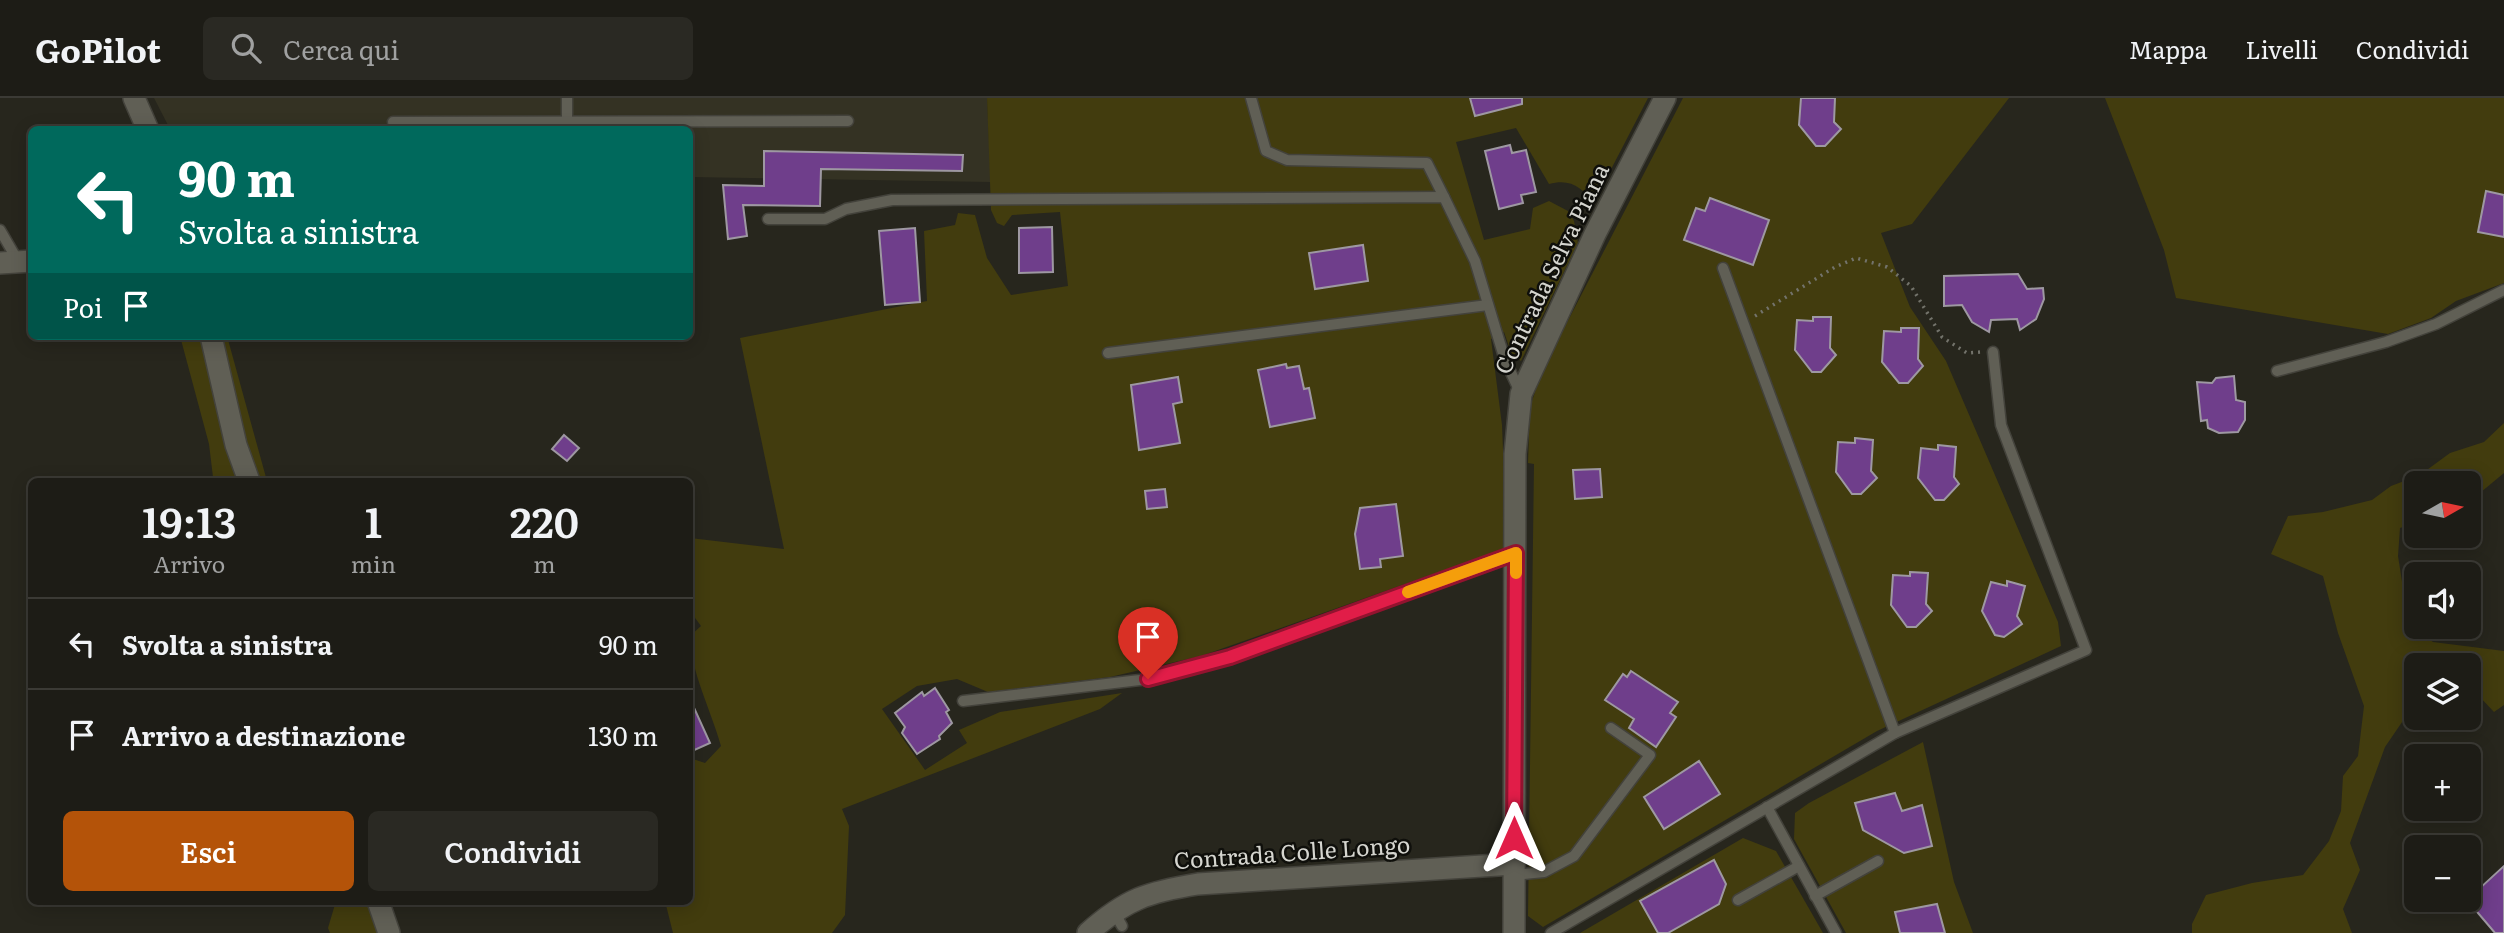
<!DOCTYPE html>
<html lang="it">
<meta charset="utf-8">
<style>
:root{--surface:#1d1c16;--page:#2a2923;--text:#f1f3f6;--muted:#a0a1a1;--line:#3b3a35;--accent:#b45309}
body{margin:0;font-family:Literata,serif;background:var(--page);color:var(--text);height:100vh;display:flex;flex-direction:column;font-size:26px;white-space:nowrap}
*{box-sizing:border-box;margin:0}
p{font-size:23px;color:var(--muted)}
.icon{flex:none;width:38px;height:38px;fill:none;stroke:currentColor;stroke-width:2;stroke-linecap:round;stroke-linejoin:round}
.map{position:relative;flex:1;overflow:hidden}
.drawer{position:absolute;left:28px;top:380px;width:665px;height:427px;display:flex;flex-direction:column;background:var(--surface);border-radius:10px;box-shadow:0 4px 18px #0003,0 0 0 2px var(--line)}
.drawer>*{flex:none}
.hud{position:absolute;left:28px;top:28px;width:665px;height:214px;border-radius:10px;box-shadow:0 4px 18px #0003,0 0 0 2px var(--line);background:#00695c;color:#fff;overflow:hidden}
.needle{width:46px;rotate:81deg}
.buttons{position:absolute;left:2404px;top:373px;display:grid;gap:14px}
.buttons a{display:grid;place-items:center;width:77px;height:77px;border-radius:10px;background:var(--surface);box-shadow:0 4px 18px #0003,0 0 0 2px var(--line);font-size:35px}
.pin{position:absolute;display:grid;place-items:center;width:60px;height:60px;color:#fff;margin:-72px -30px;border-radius:50% 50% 50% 0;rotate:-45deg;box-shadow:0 0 7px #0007}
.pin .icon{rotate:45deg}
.me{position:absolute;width:77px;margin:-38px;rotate:0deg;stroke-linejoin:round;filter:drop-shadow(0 0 5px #0008)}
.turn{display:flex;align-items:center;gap:24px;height:147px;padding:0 35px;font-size:32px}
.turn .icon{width:91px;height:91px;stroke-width:2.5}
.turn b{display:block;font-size:49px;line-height:60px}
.then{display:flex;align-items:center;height:66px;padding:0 35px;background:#0003;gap:14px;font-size:26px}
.eta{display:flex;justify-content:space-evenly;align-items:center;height:119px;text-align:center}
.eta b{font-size:42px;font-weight:600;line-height:49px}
.button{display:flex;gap:14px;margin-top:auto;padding:14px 35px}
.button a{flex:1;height:80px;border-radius:10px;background:var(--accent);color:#fff;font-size:28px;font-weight:600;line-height:80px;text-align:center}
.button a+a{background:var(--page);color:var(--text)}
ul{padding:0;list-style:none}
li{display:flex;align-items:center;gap:21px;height:91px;padding:0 35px;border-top:2px solid var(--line)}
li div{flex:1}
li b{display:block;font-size:26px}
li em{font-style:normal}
header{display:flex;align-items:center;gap:42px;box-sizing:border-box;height:98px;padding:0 35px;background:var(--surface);border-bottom:2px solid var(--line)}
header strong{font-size:33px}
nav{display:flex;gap:38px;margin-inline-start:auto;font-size:24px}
.search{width:490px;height:63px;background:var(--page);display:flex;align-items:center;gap:18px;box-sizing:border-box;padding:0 24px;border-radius:10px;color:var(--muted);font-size:26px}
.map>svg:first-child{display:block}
.built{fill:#343223}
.green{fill:#423c0e}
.building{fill:#6f3e8b;stroke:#9e98a2;stroke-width:2}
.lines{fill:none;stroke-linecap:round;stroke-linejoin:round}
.service-casing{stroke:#43423b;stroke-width:13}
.minor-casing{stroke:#43423b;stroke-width:24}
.tertiary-casing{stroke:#43423b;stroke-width:24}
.path{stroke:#73736b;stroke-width:3.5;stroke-dasharray:2 5;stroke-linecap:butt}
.service{stroke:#605f55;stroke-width:10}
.minor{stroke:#605f55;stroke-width:21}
.tertiary{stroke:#605f55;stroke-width:21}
.route-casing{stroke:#92132f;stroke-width:18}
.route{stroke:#e11d48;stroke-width:12}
.slow{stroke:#f59e0b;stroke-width:12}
.labels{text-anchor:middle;stroke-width:5;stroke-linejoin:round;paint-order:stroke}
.street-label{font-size:23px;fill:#d5d5cf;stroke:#0f0f0b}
</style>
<header>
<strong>GoPilot</strong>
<div class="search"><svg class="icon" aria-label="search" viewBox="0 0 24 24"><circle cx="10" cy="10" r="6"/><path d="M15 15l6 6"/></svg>Cerca qui</div>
<nav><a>Mappa</a><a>Livelli</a><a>Condividi</a></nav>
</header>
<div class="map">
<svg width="2504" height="835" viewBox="0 0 2504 835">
<rect width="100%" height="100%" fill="#27261d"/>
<path class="built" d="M154 0H987L991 84 690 79V32L170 31Z"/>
<g class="green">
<path d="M987 0H1648L1593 106C1583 89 1570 80 1549 86L1516 30 1456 44 1484 142 1530 131 1533 110 1549 103 1568 113 1574 123 1578 145 1521 263 1512 257 1504 234 1491 241 1502 327 1507 450 1201 558 1110 579 988 594 957 581 917 588 882 611 925 672 967 645 959 632 1000 614 1122 595 1100 611 842 711 849 728 845 817 832 835H673L665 803H690V660L705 665 721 648C711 612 690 572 690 538L701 528 690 513V440L784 451 740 240 927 203 924 133 955 127 958 115 975 117 987 160 1011 197 1068 188 1060 114 1012 117 1004 128 997 125 991 112Z"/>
<path d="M1683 0H2009L1912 126 1881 135 1910 209 1946 263 2058 524 2061 548 1877 633 1543 829 1528 818 1534 366 1528 365 1530 309 1542 273Z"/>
<path d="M2105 0H2504V185L2456 203 2431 220 2388 236 2176 200 2164 152Z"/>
<path d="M180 238H227L267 383H216L213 379 209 346Z"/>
<path d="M2504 325V375L2469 404V385H2417V424L2400 430 2398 458 2409 528 2433 544 2504 553V607L2494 614 2477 596 2469 597V567H2417V607L2413 608 2385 649 2350 745 2360 772 2343 811 2352 835H2192V826L2206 797 2252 785 2303 777 2329 743 2341 713 2343 678 2358 658 2364 608 2338 535 2323 478 2271 456 2288 418 2323 414 2372 402 2391 388 2420 377 2450 355 2484 344Z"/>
<path d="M1923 644 1954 784 1973 835H1846L1794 741 1795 715 1809 705Z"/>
<path d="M1743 740 1776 753 1823 835H1580Z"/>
<path d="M336 803H389L401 835H330L328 830Z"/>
</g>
<g class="building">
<path d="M1470 0H1522V6L1475 18Z"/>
<path d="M1801 0H1835L1834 24 1841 31 1825 48H1816L1799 27Z"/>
<path d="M1510 47 1512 55 1526 52 1536 94 1521 97 1523 105 1499 111 1485 53Z"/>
<path d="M764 53 963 57 962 73 821 71 820 108 743 107 747 138 728 141 723 87 764 88Z"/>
<path d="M2486 93 2504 97V139L2478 134Z"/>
<path d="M1710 100 1769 122 1753 167 1684 142 1696 110 1705 113Z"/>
<path d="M1052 129 1053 174 1019 175V130Z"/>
<path d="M915 130 920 204 885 207 879 133Z"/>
<path d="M1363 147 1368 183 1315 191 1309 155Z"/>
<path d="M2018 176 2027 191 2043 190 2044 201 2036 221 2020 232 2017 221 1991 222 1989 234 1972 224 1962 207 1944 208V178Z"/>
<path d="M1813 219H1831L1830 250 1836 257 1821 274H1812L1795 252 1797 222 1813 223Z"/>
<path d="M1901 230H1919L1918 261 1923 268 1908 285H1899L1882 264 1884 233 1901 234Z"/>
<path d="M1286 266 1287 270 1299 268 1304 291 1309 290 1315 320 1270 329 1258 272Z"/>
<path d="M2234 278 2236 302 2245 304V322L2238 334 2219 335 2208 330 2207 322 2201 323 2197 284 2212 285 2216 280Z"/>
<path d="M1178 279 1182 304 1173 306 1180 345 1139 352 1131 287Z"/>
<path d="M564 337 579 350 567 363 552 351Z"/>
<path d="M1855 340 1873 342 1871 373 1877 380 1861 396H1852L1836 374 1838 344 1855 345Z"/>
<path d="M1938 347 1956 349 1954 379 1959 386 1944 402H1935L1918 380 1921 350 1938 352Z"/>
<path d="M1600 371 1602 399 1575 401 1573 372Z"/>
<path d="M1165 391 1167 409 1147 411 1145 393Z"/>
<path d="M1396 406 1403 458 1380 461 1381 469 1360 471 1355 436 1360 410Z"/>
<path d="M1910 474 1928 475 1926 506 1932 513 1916 529H1907L1891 507 1893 477 1910 478Z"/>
<path d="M2007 483 2025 488 2017 518 2022 526 2004 539 1995 537 1982 513 1991 484 2007 488Z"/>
<path d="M1631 573 1678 604 1670 615 1676 619 1656 649 1629 630 1634 621 1605 602 1623 576 1627 579Z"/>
<path d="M935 590 949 612 946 614 952 625 939 638 940 641 917 656 902 635 905 629 895 615 922 594 924 598Z"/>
<path d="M690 601 710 645 690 654Z"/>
<path d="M1699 663 1720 696 1664 731 1644 699Z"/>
<path d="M1895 695 1902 713 1922 707 1932 748 1904 755 1863 732 1855 705Z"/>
<path d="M1714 762 1726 786 1719 806 1668 835H1658L1640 803Z"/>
<path d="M2504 768V835H2495L2467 802Z"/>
<path d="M1937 806 1945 835H1900L1895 814Z"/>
</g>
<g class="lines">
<defs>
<g id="service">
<path d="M567 0V24"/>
<path d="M1251 0 1266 53 1287 62 1427 65 1444 99"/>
<path d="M393 24 848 23"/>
<path d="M768 121H825L846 111 892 102 1444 99 1475 163 1505 262 1521 296"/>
<path d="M0 132 18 163"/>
<path d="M1723 170 1895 635"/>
<path d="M1108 255 1488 207"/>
<path d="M2277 273 2386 244 2436 226 2504 192"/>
<path d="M963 603 1148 581 1230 559 1516 455"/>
<path d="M1767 709 1836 835"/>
<path d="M1514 777 1544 774 1574 758 1650 657 1611 630"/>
<path d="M1815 798 1878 763"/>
<path d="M1738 802 1799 768"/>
<path d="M1113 812 1122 828"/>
<path d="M1551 835 1895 635 2086 552 2001 327 1993 254"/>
</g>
<g id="minor">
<path d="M134 0 148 32"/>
<path d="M0 165 32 163"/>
<path d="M211 238 236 347 249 383"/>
<path d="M378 803 389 835"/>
<path d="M1088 835C1126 801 1148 794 1198 786L1514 766"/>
</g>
<path id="tertiary" d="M1514 835 1515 356 1521 296 1595 136 1665 0"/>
</defs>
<use href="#service" class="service-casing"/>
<use href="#minor" class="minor-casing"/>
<use href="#tertiary" class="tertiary-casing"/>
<path class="path" d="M1755 218 1835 169 1856 160 1887 169 1911 188 1942 239 1967 255 1980 254"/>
<use href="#service" class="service"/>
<use href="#minor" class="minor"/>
<use href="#tertiary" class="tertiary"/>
</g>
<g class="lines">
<defs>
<path id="route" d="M1148 581 1230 559 1516 455 1514 740"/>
</defs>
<use href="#route" class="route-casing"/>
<use href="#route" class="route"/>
<path class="slow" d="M1408 494 1516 455V475"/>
</g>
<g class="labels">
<g class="street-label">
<text transform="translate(1552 171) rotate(-64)" y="8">Contrada Selva Piana</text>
<text transform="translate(1292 755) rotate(-4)" y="8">Contrada Colle Longo</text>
</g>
</g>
</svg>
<div class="buttons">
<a><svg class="needle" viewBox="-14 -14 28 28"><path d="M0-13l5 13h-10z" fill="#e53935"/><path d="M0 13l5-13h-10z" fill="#a0a1a1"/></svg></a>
<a><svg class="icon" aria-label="sound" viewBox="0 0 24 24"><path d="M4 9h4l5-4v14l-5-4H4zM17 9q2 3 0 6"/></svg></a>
<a><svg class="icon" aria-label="layers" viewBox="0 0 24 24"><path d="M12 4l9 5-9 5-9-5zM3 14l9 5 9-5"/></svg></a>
<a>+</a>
<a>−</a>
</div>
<div class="pin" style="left:1148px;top:581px;background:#d93025"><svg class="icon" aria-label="arrive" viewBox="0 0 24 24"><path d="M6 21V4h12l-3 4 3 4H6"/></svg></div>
<svg class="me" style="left:1514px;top:740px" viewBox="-20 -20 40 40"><path d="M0-17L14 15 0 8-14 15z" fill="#e11d48" stroke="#fff" stroke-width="4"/></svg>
<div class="hud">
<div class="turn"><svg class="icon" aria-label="left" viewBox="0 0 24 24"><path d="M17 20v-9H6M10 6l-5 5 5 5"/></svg><div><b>90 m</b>Svolta a sinistra</div></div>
<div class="then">Poi<svg class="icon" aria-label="arrive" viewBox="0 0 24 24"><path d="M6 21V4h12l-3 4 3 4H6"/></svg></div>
</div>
<section class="drawer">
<div class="eta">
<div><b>19:13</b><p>Arrivo</p></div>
<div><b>1</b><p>min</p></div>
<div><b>220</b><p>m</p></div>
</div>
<ul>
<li><svg class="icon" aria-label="left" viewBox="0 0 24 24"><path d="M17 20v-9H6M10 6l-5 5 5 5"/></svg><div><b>Svolta a sinistra</b></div><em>90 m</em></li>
<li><svg class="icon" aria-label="arrive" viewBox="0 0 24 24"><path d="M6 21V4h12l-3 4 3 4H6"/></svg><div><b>Arrivo a destinazione</b></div><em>130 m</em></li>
</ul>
<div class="button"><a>Esci</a><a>Condividi</a></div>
</section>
</div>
